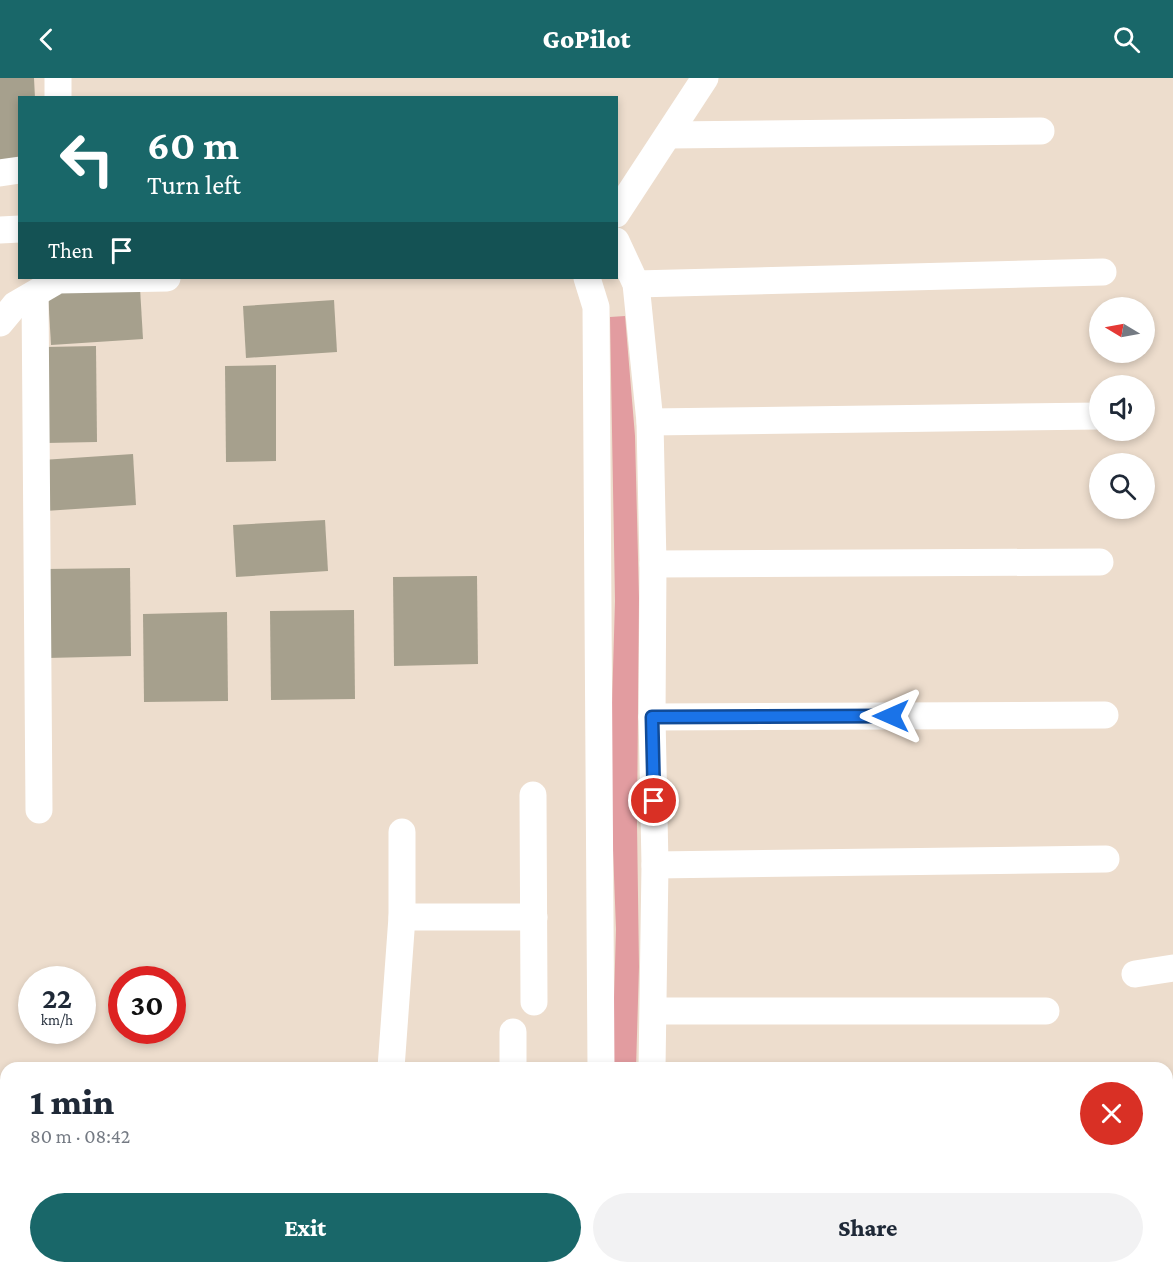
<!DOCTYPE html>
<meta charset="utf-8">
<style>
:root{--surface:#fff;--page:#f2f2f3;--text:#1f2937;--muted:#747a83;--accent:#196769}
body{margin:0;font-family:"Crimson Pro",serif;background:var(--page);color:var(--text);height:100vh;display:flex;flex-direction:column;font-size:22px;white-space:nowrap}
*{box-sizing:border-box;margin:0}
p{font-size:20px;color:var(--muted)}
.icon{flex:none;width:33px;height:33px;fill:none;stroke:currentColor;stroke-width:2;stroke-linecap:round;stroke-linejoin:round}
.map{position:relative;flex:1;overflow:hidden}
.drawer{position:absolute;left:0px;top:984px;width:1173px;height:212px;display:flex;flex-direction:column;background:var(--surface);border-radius:18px 18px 0 0;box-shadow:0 3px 9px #0003}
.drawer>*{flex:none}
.hud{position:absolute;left:18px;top:18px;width:600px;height:183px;border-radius:0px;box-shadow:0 3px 9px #0003;background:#196769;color:#fff;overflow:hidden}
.needle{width:39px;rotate:280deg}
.fabs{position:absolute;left:1089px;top:219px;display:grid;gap:12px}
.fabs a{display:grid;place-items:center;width:66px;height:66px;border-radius:50%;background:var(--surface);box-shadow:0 3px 9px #0003;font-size:30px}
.speed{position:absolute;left:18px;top:888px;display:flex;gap:12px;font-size:30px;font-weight:700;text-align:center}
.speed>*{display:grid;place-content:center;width:78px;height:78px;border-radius:50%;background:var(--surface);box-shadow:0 3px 9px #0003;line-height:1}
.speed small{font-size:15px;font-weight:400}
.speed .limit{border:9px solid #d22;background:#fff;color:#111}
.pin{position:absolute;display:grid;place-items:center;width:51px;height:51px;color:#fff;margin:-26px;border:3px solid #fff;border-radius:50%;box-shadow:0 2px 6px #0007}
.me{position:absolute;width:66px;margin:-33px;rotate:270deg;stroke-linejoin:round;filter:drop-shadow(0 0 4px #0008)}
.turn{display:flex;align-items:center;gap:21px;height:126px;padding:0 30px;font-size:27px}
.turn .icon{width:78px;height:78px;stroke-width:2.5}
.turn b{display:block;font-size:42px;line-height:51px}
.then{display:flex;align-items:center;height:57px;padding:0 30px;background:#0003;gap:12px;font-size:22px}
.round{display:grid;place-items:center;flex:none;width:63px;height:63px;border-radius:32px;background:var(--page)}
.overview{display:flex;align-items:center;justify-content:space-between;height:102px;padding:0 30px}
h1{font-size:36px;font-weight:800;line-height:45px}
.primary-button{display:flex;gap:12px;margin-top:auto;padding:12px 30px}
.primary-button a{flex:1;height:69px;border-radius:36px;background:var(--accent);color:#fff;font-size:24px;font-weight:800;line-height:69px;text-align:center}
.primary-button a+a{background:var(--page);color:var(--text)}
header{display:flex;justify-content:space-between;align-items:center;height:78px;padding:0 30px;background:var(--accent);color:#fff;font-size:27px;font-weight:800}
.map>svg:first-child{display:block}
.green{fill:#e29ca0}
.building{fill:#a6a08d}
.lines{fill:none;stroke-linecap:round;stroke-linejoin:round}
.minor{stroke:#fff;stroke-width:27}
.route-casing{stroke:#114b97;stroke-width:15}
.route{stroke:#1a73e8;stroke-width:10}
</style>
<header><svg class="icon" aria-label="back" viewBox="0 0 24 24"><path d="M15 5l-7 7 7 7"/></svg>GoPilot<svg class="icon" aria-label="search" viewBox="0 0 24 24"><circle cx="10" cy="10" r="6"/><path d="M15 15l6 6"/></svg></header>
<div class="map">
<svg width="1173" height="1195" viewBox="0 0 1173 1195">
<rect width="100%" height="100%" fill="#edddcd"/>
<path class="green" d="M625 238 635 358 639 520 637 746 639 889 636 990H612L616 851 610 693 615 523 610 239Z"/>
<g class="building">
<path d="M0 0H34L35 20H20V83L0 84Z"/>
<path d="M140 210 143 261 51 267 48 215Z"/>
<path d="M334 222 337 274 246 280 243 228Z"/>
<path d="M96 268 97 364 46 365 45 269Z"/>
<path d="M276 287V383L226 384 225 288Z"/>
<path d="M133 376 136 427 45 433 42 382Z"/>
<path d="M325 442 328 493 236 499 233 447Z"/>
<path d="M130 490 131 578 47 580 45 491Z"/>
<path d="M477 498 478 586 394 588 393 499Z"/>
<path d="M354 532 355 621 271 622 270 533Z"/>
<path d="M227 534 228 623 144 624 143 536Z"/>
<rect x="698" y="1190" width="80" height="5"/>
<rect x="841" y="1190" width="80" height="5"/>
<rect x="985" y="1190" width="79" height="5"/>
</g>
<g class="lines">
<g class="minor">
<path d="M58 0V20"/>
<path d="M669 57 1041 53"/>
<path d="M0 95 20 92"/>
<path d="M616 136 705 0"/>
<path d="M0 152 20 151"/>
<path d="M616 163 636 206 650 344 653 486 652 639 655 787 652 990"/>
<path d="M587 200 596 229 601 990"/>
<path d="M636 206 1103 194"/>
<path d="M35 216 39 732"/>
<path d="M0 245 15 227 58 202 167 200"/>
<path d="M650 344 1100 338"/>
<path d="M653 486 1100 484"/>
<path d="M652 639 1105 637"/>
<path d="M533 717 534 924"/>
<path d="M655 787 1106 781"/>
<path d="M402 839H534"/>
<path d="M1135 896 1173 890"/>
<path d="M654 933H1046"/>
<path d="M391 990 402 839V754"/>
<path d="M513 990V954"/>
<path d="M1167 1061 1173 1060"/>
<path d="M1167 1170H1173"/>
<path d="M1 1195 6 1067"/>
<path d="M130 1195 131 1190"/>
<path d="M259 1195V1190"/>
<path d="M599 1195V1190"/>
<path d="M648 1195V1190"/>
</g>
</g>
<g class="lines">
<defs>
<path id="route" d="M654 723 652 639 891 638"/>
</defs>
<use href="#route" class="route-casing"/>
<use href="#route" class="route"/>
</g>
</svg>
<div class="fabs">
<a><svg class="needle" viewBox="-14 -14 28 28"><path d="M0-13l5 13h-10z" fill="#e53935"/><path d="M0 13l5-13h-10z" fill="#747a83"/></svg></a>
<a><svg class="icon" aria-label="sound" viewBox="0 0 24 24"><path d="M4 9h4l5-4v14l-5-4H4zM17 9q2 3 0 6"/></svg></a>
<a><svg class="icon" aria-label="search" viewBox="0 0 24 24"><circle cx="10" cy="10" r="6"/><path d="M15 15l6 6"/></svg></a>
</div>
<div class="speed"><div>22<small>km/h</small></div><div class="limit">30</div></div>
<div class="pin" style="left:654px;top:723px;background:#d93025"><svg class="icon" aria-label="arrive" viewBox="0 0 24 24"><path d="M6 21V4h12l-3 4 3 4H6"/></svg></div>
<svg class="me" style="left:891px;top:638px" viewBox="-20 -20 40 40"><path d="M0-17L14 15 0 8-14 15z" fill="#1a73e8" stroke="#fff" stroke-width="4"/></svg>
<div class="hud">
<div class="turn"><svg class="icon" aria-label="left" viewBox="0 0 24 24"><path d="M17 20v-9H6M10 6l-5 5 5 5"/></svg><div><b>60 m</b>Turn left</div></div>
<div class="then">Then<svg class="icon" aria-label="arrive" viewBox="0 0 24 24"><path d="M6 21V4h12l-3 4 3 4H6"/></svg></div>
</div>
<section class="drawer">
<div class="overview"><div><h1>1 min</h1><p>80 m · 08:42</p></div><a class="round" style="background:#d93025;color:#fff"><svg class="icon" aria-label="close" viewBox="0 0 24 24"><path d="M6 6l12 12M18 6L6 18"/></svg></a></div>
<div class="primary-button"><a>Exit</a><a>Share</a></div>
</section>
</div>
